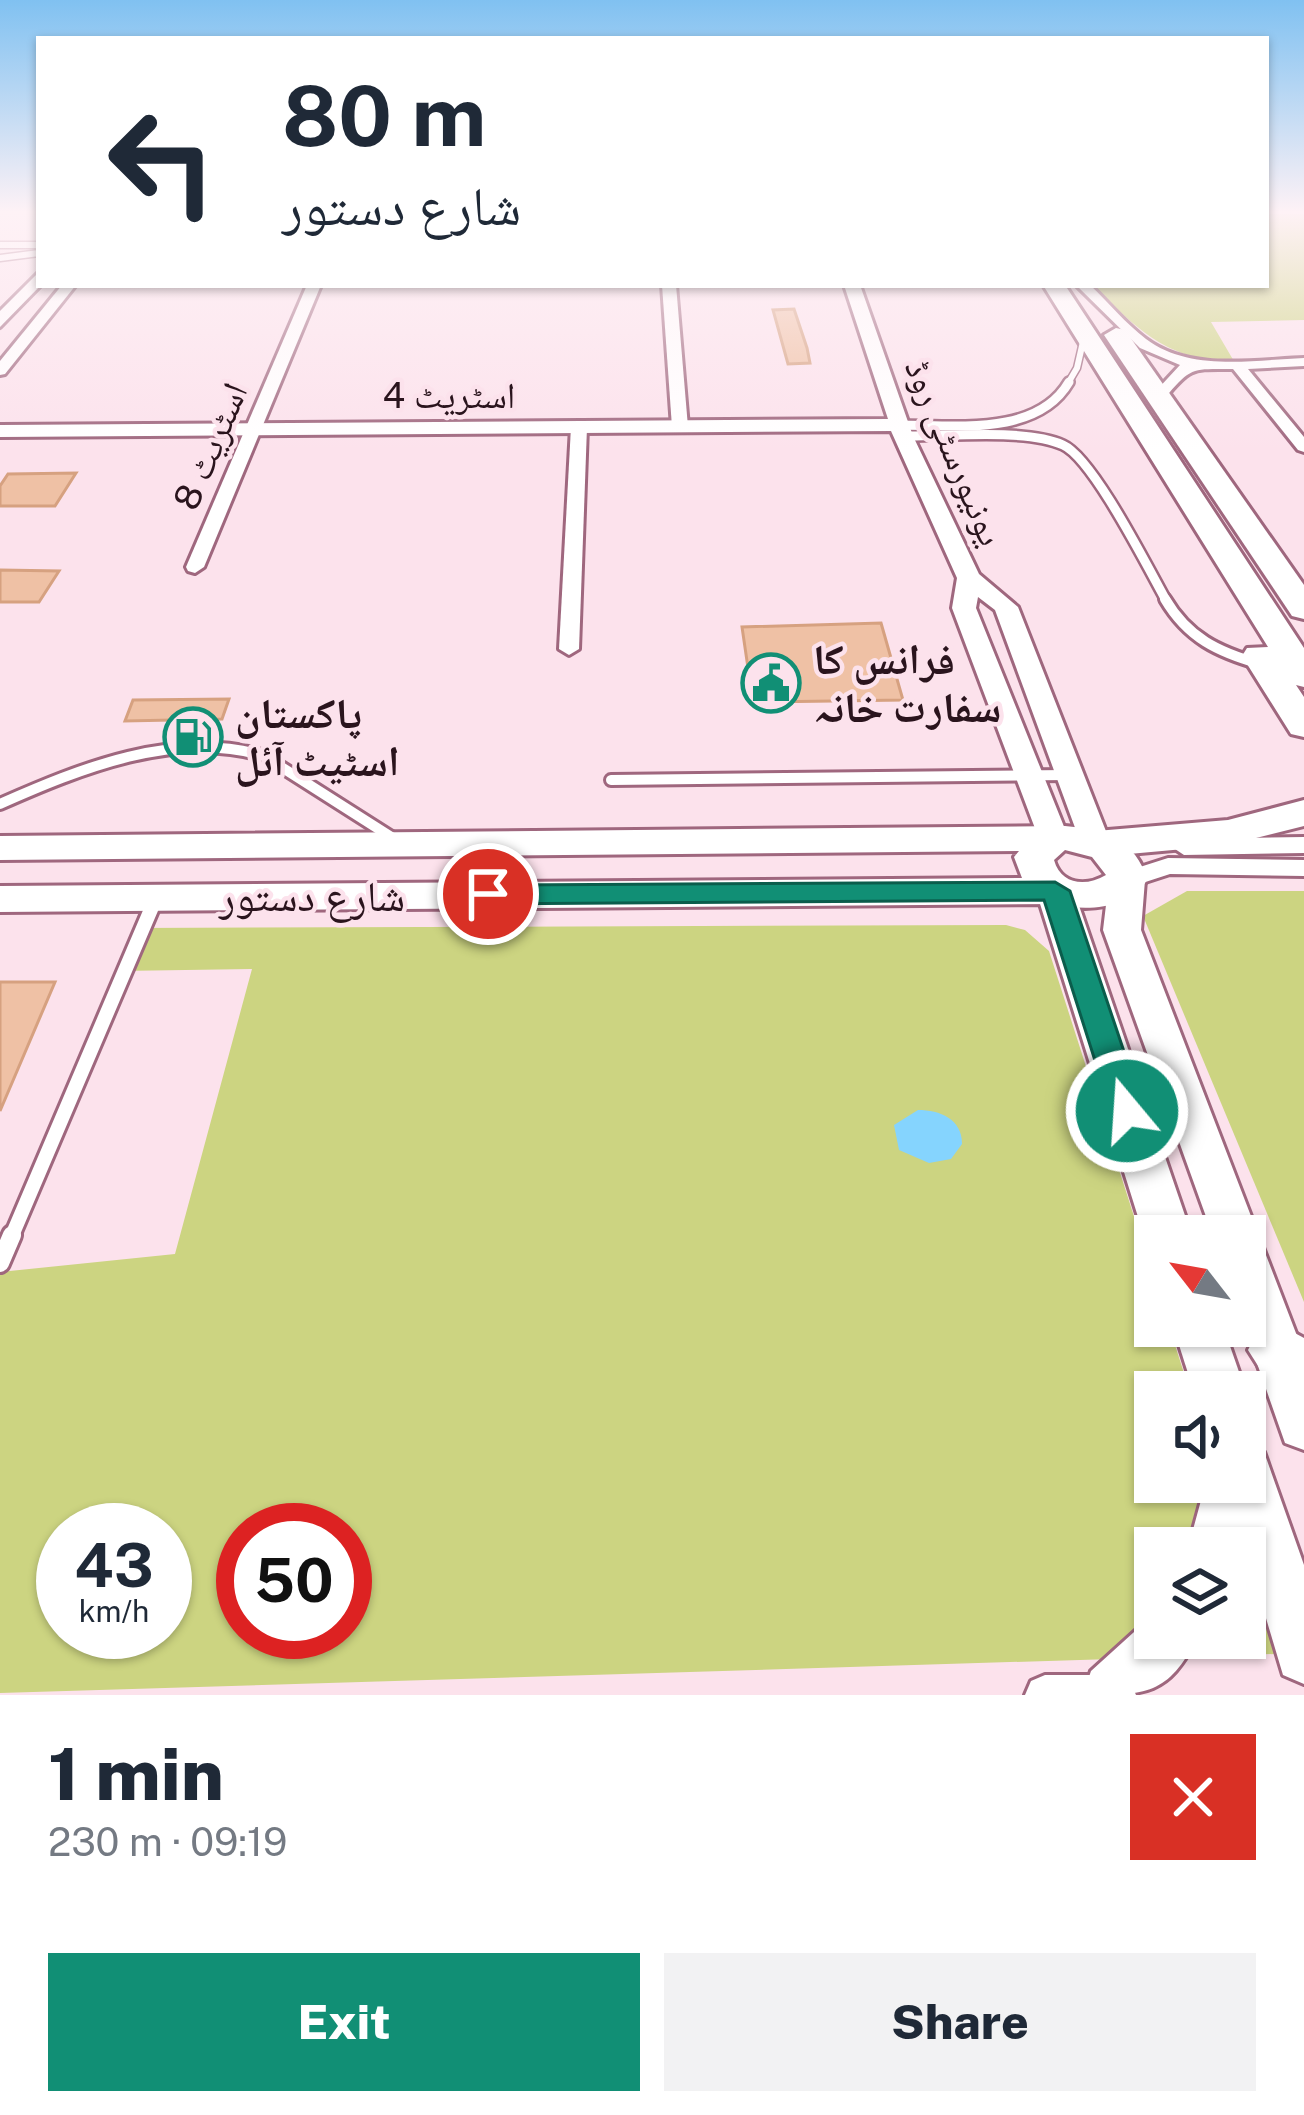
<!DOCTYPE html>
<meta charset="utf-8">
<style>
:root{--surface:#fff;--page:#f2f2f3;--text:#1f2937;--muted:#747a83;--accent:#118f75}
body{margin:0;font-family:"Public Sans","Noto Naskh Arabic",sans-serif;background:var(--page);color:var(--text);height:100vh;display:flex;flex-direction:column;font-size:45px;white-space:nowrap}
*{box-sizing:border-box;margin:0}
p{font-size:39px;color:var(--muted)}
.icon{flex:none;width:66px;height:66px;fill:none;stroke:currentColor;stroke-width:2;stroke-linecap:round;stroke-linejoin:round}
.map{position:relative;height:1695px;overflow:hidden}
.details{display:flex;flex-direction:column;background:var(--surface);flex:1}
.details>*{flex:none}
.top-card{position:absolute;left:36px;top:36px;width:1233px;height:252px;border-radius:0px;box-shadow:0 3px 9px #0004;background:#fff;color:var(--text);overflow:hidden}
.needle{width:78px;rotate:301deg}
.buttons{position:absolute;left:1134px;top:1215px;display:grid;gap:24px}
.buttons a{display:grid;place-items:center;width:132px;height:132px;border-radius:0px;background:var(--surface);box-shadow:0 3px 9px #0004;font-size:60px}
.speed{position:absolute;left:36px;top:1503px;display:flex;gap:24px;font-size:60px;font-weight:700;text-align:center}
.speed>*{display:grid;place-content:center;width:156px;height:156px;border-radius:50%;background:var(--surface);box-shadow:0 3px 9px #0004;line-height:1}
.speed small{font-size:30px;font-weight:400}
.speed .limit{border:18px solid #d22;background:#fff;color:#111}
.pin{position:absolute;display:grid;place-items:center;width:102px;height:102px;color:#fff;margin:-51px;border:6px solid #fff;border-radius:50%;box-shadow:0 3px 12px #0007}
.me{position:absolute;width:132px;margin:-66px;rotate:342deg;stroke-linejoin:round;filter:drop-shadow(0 0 9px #0008)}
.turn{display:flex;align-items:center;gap:42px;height:252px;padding:0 48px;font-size:54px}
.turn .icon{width:156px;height:156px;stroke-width:2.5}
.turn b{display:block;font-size:84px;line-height:102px}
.round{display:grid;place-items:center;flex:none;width:126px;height:126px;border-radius:0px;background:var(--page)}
.summary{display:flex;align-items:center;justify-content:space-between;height:204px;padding:0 48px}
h1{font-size:72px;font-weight:800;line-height:90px}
.cta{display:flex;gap:24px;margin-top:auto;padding:24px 48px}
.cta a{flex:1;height:138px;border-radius:0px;background:var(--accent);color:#fff;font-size:48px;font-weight:800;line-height:138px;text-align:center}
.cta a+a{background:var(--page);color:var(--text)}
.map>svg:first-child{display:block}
.green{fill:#ccd481;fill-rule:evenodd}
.water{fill:#85d4fe}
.building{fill:#efc1a5;stroke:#d6a180;stroke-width:3}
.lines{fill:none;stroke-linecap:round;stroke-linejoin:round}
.service-far4-casing{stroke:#9f677e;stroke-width:9}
.service-far3-casing{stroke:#9f677e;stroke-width:14}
.service-far2-casing{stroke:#9f677e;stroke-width:16}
.service-far1-casing{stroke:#9f677e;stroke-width:20}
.service-casing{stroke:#9f677e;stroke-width:24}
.minor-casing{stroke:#9f677e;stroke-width:6}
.tertiary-casing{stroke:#9f677e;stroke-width:6}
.secondary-casing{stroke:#9f677e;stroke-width:6}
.primary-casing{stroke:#9f677e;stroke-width:6}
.trunk-casing{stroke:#9f677e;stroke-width:6}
.service-far4{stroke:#fff;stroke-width:6}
.service-far3{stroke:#fff;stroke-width:9}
.service-far2{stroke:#fff;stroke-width:10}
.service-far1{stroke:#fff;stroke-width:14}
.service{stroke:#fff;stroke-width:18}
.minor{fill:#fff;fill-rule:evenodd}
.tertiary{fill:#fff;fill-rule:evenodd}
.secondary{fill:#fff;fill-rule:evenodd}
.primary{fill:#fff;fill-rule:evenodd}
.trunk{fill:#fff;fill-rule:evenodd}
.route{fill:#118f75;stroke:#0b5d4c;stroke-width:3}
.labels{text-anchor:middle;stroke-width:9;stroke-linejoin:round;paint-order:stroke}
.far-street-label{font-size:36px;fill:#2a141d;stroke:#fce2ec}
.poi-label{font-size:42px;font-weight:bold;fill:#2a141d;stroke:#fce2ec;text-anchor:start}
.street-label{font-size:42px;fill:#2a141d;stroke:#fce2ec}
</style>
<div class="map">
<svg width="1304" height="1695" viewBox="0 0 1304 1695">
<rect width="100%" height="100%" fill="#fce2ec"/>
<g class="green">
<path d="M1266 214H1304V320L1211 322 1235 363C1165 359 1140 331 1092 285H1266Z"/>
<path d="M1187 891H1304V1302L1143 916Z"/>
<path d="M1006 925 1025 930 1049 951 1155 1282V1326H1169L1190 1392H1155V1482H1219L1241 1548H1155V1638H1245V1561L1275 1654 0 1693V1272L175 1254 252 969 119 971 135 928ZM63 1530H165V1632H63ZM243 1530H345V1632H243Z"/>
</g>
<path class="water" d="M918 1110C940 1110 962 1119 962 1144L951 1159 929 1163 899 1150 894 1125Z"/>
<g class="building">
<path d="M794 309 807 348 810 363 788 364 773 310Z"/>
<path d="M76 473 55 506H0V486L8 474Z"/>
<path d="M0 570 59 571 39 602H0Z"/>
<path d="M881 623 903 700 753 702 742 627Z"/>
<path d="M229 699 222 719 125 721 133 700Z"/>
<path d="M0 982H55L0 1111Z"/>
</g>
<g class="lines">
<defs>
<g id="service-far4">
<path d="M0 245H39"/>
<path d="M0 258 39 253"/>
<path d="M1067 385 1077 368 1085 333"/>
</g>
<g id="service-far3">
<path d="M899 425C954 425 1037 437 1069 382"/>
<path d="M903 436C945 437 1026 428 1063 445 1093 458 1149 570 1167 602"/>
</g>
<g id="service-far2">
<path d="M1165 599C1188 638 1218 652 1260 664"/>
<path d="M611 780 1069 775"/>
<path d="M0 804C79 769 176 729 264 756L396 840"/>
</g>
<path id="service-far1" d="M11 1238 155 900"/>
<path id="service" d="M0 1263 12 1235"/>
<g id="minor">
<path d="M62 285H76L5 374 0 375V361Z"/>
<path d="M307 285H321L204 567 195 573 188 571 186 567Z"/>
<path d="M662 285H676L688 427 680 432 672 427Z"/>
<path d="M1076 285H1090C1109 303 1125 323 1146 339 1190 372 1252 360 1304 358V366L1248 369 1304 437V452L1298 450 1233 369C1193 369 1191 366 1165 398H1155V392L1180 365 1140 348Z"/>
<path d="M579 422 587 427 579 649 569 655 559 649 571 427Z"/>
<path d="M1304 837V853L1184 855 1172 847 1184 839Z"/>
<path d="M1168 858 1304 860V876L1170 874 1127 888 1115 880 1118 874Z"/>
<path d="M1045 1675H1116L1130 1681 1136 1695H1025L1031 1681Z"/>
</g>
<g id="tertiary">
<path d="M39 272 41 285 0 327V311Z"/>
<path d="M844 285H860L913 436 979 574 1018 607 1111 844 1107 851H1085L1081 844 995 610 978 597 976 608 1069 839 1054 848 1039 839 952 608 957 578 891 431 0 437V425L888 419Z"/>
</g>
<g id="secondary">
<path d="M1127 868 1140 872 1145 880 1141 930 1304 1354V1450L1285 1443 1244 1326 1245 1236H1213L1103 930 1109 880 1114 872Z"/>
<path d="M1055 879 1068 882 1074 891 1192 1236H1155V1251L1144 1236 1036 891 1042 882Z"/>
<path d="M1173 1326H1223L1246 1392 1245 1394 1194 1392Z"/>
<path d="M1245 1444 1264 1452 1304 1565V1684L1283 1675 1245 1548H1188L1206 1482H1245Z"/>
<path d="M1155 1613V1638H1197C1168 1695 1147 1695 1083 1695L1091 1671Z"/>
</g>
<path id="primary" d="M1065 826C1102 829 1137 840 1147 880 1129 909 1086 912 1056 904L0 912V886L1022 878 1014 857 1019 851 0 860V836ZM1065 850 1092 857 1106 875C1086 887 1061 885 1054 860Z"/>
<g id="trunk">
<path d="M1043 285H1065L1304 648V687L1296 685 1304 697V737L1291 734 1242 656 1247 648 1268 647Z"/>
<path d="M1116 328 1125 330 1304 585V619L1292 616 1104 335Z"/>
<path d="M1304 800V826L1228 845 1096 857 1081 853 1075 844 1081 835 1096 831 1228 820Z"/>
<path d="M1278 1324 1304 1338V1413L1283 1405 1248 1350 1257 1332Z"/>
</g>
</defs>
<use href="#service-far4" class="service-far4-casing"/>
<use href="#service-far3" class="service-far3-casing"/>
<use href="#service-far2" class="service-far2-casing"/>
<use href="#service-far1" class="service-far1-casing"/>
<use href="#service" class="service-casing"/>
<use href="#minor" class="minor-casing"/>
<use href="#tertiary" class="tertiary-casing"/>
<use href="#secondary" class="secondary-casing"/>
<use href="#primary" class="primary-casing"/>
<use href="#trunk" class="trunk-casing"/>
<use href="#service-far4" class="service-far4"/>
<use href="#service-far3" class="service-far3"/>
<use href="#service-far2" class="service-far2"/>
<use href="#service-far1" class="service-far1"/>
<use href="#service" class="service"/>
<use href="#minor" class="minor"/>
<use href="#tertiary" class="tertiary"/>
<use href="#secondary" class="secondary"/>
<use href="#primary" class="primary"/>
<use href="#trunk" class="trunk"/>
</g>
<linearGradient id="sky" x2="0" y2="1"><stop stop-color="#80c1f1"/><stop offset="0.47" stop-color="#fef2f6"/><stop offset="1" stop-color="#fef2f6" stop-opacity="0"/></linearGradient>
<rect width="1304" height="451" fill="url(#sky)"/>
<path class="route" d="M1055 882 1070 891 1144 1111 1139 1120 1127 1124 1116 1120 1111 1111 1044 900 488 904 474 894 488 885Z"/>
<defs>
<symbol id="civic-ring" viewBox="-11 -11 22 22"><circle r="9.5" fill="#fce2ec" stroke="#118f75" stroke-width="1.5"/><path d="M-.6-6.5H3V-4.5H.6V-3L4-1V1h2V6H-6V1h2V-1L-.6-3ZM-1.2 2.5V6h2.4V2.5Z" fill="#118f75"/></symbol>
<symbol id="fuel-ring" viewBox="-11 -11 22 22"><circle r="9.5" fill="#fce2ec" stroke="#118f75" stroke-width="1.5"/><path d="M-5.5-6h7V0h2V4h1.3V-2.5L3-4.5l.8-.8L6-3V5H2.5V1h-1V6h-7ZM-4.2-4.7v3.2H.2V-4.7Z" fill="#118f75"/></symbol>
</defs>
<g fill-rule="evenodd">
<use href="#civic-ring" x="738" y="650" width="66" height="66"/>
<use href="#fuel-ring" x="160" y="704" width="66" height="66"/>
</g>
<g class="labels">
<g class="far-street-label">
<text x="449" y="408">اسٹریٹ 4</text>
<text transform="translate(210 446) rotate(-67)" y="13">اسٹریٹ 8</text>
<text transform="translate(955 452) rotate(67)" y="13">یونیورسٹی روڈ</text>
</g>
<g class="poi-label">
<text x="813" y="674">فرانس کا<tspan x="813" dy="48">سفارت خانہ</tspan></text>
<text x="235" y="728">پاکستان<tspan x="235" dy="48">اسٹیٹ آئل</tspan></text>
</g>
<g class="street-label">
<text x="312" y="911">شارع دستور</text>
</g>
</g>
</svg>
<div class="buttons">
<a><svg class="needle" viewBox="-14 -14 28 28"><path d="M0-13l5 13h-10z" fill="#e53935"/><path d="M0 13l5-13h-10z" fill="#747a83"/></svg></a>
<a><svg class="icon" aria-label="sound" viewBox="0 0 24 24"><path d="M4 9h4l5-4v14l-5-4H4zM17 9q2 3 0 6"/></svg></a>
<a><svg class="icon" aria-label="layers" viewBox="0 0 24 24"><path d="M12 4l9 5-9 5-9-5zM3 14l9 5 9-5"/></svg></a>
</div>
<div class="speed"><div>43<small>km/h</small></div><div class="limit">50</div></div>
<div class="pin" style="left:488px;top:894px;background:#d93025"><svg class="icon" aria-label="arrive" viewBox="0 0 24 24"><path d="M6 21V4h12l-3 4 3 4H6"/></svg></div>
<svg class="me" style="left:1127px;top:1111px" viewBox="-20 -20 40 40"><circle r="17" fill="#118f75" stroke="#fff" stroke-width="3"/><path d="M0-11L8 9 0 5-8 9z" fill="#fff"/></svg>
<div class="top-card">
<div class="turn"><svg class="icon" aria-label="left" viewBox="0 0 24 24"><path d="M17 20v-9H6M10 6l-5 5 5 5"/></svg><div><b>80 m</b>شارع دستور</div></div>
</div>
</div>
<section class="details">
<div class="summary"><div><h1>1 min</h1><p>230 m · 09:19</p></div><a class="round" style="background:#d93025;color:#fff"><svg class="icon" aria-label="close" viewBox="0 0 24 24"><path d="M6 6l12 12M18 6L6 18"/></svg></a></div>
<div class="cta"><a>Exit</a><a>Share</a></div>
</section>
